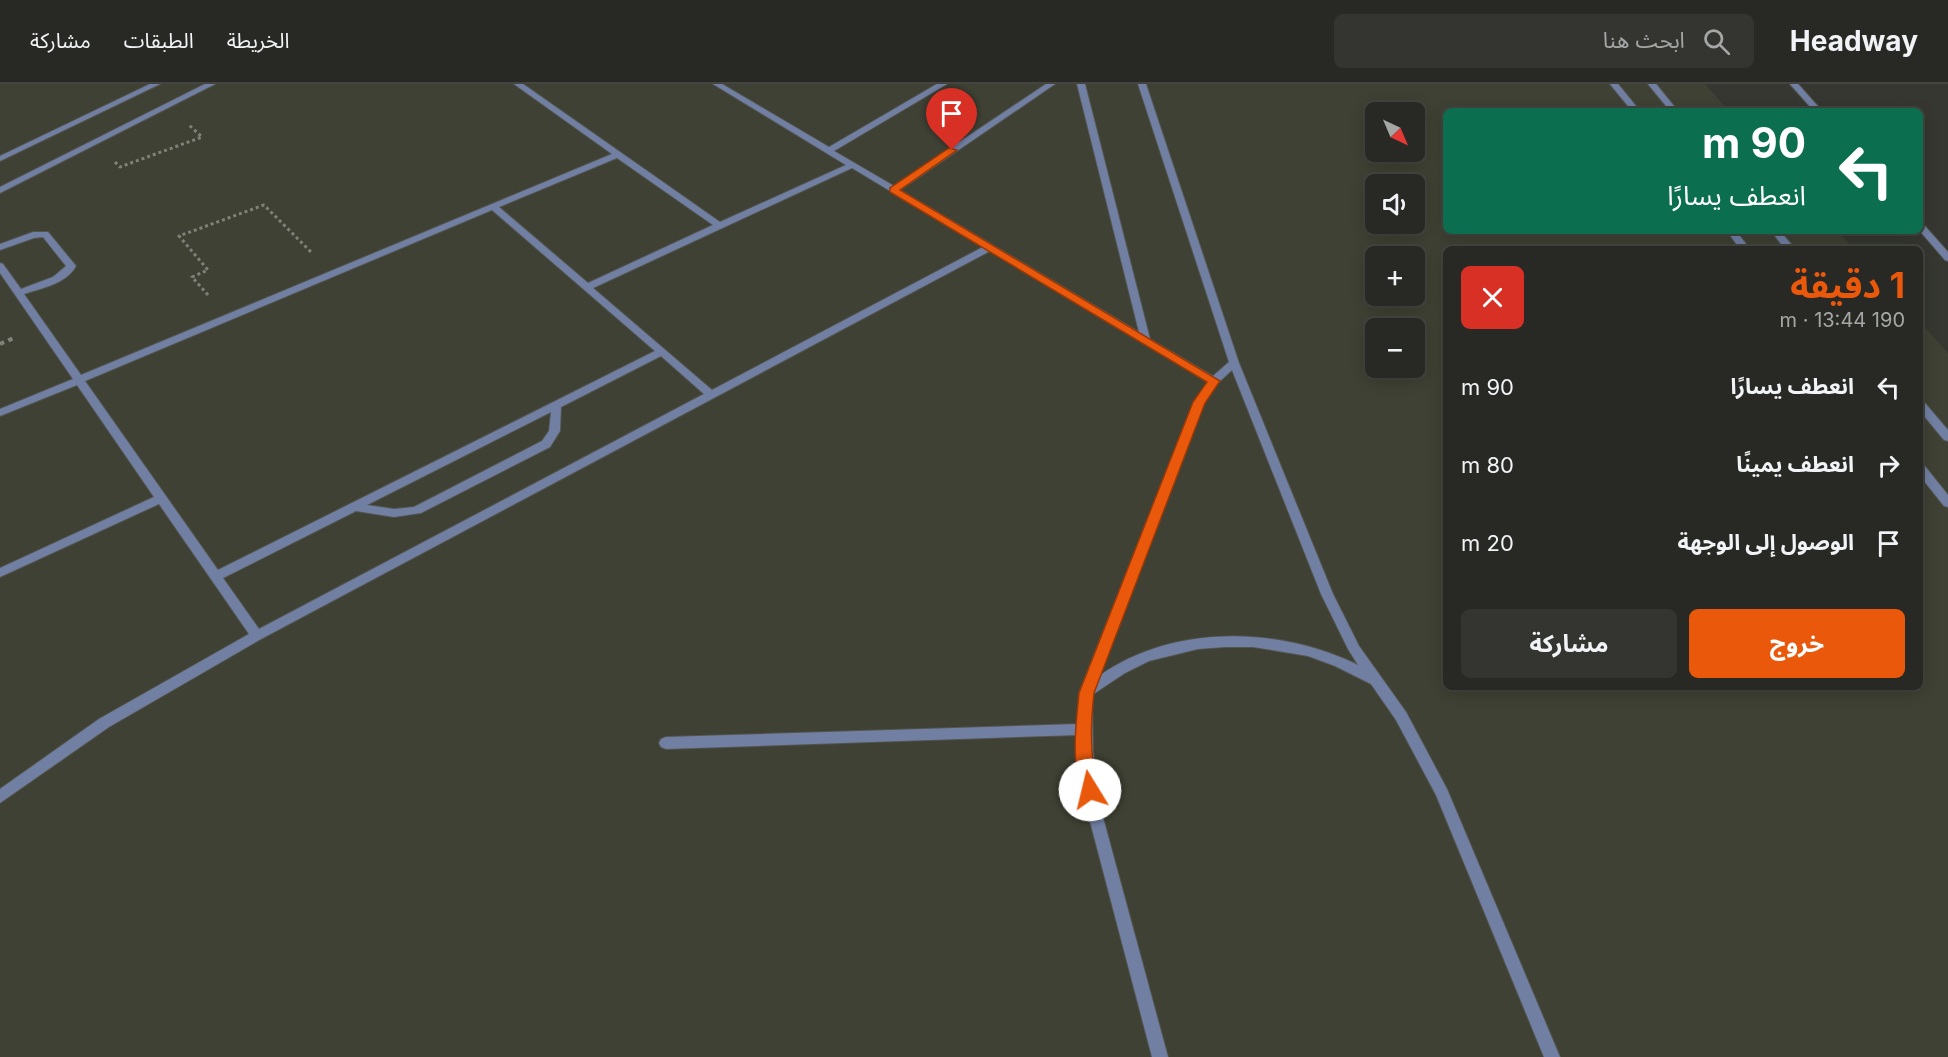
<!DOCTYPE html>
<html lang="ar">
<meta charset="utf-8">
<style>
:root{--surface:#282924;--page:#343531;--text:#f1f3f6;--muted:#a5a6a6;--line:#444541;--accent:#ea580c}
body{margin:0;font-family:Inter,"Noto Sans Arabic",sans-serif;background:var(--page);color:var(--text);direction:rtl;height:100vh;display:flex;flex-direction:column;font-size:22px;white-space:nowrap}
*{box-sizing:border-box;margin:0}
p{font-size:20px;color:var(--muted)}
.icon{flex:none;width:33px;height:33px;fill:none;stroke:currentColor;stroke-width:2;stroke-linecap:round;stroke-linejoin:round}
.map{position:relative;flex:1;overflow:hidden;direction:ltr}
.details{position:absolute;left:1443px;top:162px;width:480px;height:444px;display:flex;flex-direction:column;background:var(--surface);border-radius:9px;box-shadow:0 3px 15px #0003,0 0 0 2px var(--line);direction:rtl}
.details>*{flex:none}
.top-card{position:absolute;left:1443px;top:24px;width:480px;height:126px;border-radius:9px;box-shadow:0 3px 15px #0003,0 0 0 2px var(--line);direction:rtl;background:#0b6e4f;color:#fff;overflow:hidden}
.needle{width:39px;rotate:136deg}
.tools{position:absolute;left:1365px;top:18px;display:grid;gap:12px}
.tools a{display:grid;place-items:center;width:60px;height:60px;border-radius:9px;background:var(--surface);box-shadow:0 3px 15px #0003,0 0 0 2px var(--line);font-size:30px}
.pin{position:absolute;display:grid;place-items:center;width:51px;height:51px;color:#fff;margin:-62px -26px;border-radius:50% 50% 50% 0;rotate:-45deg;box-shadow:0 0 6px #0007}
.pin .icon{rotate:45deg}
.me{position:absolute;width:66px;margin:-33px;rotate:351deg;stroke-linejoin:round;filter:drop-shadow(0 0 4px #0008)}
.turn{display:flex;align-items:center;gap:21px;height:126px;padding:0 18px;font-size:27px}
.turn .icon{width:78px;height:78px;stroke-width:2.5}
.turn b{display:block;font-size:42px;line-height:51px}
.round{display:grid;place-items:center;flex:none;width:63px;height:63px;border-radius:9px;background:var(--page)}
.summary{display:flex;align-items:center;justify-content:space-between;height:102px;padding:0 18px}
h1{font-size:36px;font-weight:700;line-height:45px;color:var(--accent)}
.button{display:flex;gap:12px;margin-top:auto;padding:12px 18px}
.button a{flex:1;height:69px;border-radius:9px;background:var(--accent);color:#fff;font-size:24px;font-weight:700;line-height:69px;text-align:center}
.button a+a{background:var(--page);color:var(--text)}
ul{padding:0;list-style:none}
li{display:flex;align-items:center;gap:18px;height:78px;padding:0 18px}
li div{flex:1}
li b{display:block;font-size:22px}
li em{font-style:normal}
header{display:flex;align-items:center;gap:36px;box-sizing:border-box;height:84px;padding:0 30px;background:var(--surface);border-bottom:2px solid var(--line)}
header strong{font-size:28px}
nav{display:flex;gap:33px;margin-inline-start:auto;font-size:21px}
.search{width:420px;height:54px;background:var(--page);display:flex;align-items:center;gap:15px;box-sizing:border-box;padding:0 21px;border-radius:9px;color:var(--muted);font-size:22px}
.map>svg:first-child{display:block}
.built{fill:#3f4134;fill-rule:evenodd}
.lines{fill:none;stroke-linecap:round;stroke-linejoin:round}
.lane-casing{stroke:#53554f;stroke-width:2}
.street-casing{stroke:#53554f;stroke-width:2}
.path-far1{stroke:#80817b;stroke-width:3;stroke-dasharray:3 3;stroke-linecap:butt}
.path{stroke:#80817b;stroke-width:4;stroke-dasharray:4.5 4.5;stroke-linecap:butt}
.lane{fill:#717fa3;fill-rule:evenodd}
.street{fill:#717fa3;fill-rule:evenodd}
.route{fill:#ea580c;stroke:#983908;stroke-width:1.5}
</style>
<header>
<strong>Headway</strong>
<div class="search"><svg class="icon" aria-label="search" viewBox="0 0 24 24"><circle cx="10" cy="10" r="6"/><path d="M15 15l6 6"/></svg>ابحث هنا</div>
<nav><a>الخريطة</a><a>الطبقات</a><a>مشاركة</a></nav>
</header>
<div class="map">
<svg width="1948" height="973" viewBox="0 0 1948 973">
<rect width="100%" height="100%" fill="#353730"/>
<path class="built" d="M0 0H1705L1729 27H1446V147H1838L1854 165H1446V603H1920V238L1948 269V973H0ZM1376 28H1414V68H1376ZM1376 100H1414V140H1376ZM1376 172H1414V212H1376ZM1376 244H1414V284H1376Z"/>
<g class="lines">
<defs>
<g id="lane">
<path d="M150 0H160L0 77V72Z"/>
<path d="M205 0H215L0 109V103Z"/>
<path d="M514 0H523L720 138 846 81 713 0H722L829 63 937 0H947L834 67 894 102 1046 0H1055L900 106 1139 248 1077 0H1085L1150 255 1213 292 1229 278 1138 0H1146L1239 279 1333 510 1359 562 1406 628 1447 705 1560 973H1544L1436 711 1396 636 1371 600 1335 582 1308 572 1253 563H1225L1198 565 1149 577 1125 589 1092 611 1093 668 1101 726 1168 973H1152L1087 726 1080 682 1078 651 666 665 661 663 659 659 661 655 666 653 1078 640 1079 609 1194 318 1208 298 990 167 261 555 109 643 0 719V705L99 635 249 550 159 420 0 493V484L154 413 77 301 0 332V325L73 295 0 189V179L3 180 21 205 53 193 66 182 43 153 34 154 0 166V160L33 148H48L76 182C66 200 42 204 24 210L81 291 612 70ZM617 74 713 141 588 199 499 123ZM852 84 983 163 712 306 593 204ZM492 126 655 267 218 486 85 297ZM661 272 704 310 259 545 223 494 356 427 394 433 421 429 550 363 560 347 561 323ZM1232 286 1321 510 1348 565 1358 581C1280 542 1172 540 1099 592L1204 319 1218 299ZM551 328 549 347 542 357 414 423 394 425 367 421Z"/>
<path d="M1610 0H1618L1640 27H1632Z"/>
<path d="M1648 0H1656L1678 27H1670Z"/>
<path d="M1727 147H1736L1750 165H1740Z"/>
<path d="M1771 147H1780L1795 165H1785Z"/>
<path d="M1920 317 1924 318 1948 346V357L1944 356 1920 327Z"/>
<path d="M1920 380 1924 381 1948 411V423L1944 422 1920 392Z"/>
</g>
<g id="street">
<path d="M1790 0H1798L1822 27H1814Z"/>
<path d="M1920 139 1923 140 1948 168V177L1945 176 1920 147Z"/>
</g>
</defs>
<use href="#lane" class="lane-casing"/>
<use href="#street" class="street-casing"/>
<g class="path-far1">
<path d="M115 78 120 83 202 53 189 41"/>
<path d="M208 211 192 193 208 186 179 152 264 121 311 168"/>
</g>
<path class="path" d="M0 260 16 253"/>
<use href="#lane" class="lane"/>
<use href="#street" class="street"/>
</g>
<path class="route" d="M949 64 957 66 900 106 1220 297 1205 319 1094 609C1091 635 1090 661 1094 687 1095 695 1099 703 1095 711L1090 713 1084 711C1070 681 1076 640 1079 609L1193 318 1207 298 890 108V104Z"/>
</svg>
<div class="tools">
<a><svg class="needle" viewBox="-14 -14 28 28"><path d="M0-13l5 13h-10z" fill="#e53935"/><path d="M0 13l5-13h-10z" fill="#a5a6a6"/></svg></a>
<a><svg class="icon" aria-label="sound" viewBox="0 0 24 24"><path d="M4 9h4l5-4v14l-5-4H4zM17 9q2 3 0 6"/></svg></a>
<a>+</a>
<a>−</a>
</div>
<div class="pin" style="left:952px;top:66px;background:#d93025"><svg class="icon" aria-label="arrive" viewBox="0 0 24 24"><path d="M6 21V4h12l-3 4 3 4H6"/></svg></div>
<svg class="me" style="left:1090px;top:706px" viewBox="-20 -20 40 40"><circle r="19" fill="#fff"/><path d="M0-13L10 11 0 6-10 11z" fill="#ea580c"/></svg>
<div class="top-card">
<div class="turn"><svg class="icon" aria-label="left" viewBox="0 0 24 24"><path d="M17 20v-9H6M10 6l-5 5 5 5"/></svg><div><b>90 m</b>انعطف يسارًا</div></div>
</div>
<section class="details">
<div class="summary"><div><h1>1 دقيقة</h1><p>190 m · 13:44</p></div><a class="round" style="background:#d93025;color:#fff"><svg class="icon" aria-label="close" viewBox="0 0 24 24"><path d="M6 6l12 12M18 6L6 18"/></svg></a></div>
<ul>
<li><svg class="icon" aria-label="left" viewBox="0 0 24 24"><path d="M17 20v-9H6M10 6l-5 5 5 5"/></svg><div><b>انعطف يسارًا</b></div><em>90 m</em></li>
<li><svg class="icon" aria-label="right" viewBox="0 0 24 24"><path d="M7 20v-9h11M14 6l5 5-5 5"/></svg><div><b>انعطف يمينًا</b></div><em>80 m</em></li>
<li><svg class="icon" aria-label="arrive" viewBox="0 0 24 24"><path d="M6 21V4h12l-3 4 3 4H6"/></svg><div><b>الوصول إلى الوجهة</b></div><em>20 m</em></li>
</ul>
<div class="button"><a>خروج</a><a>مشاركة</a></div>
</section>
</div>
